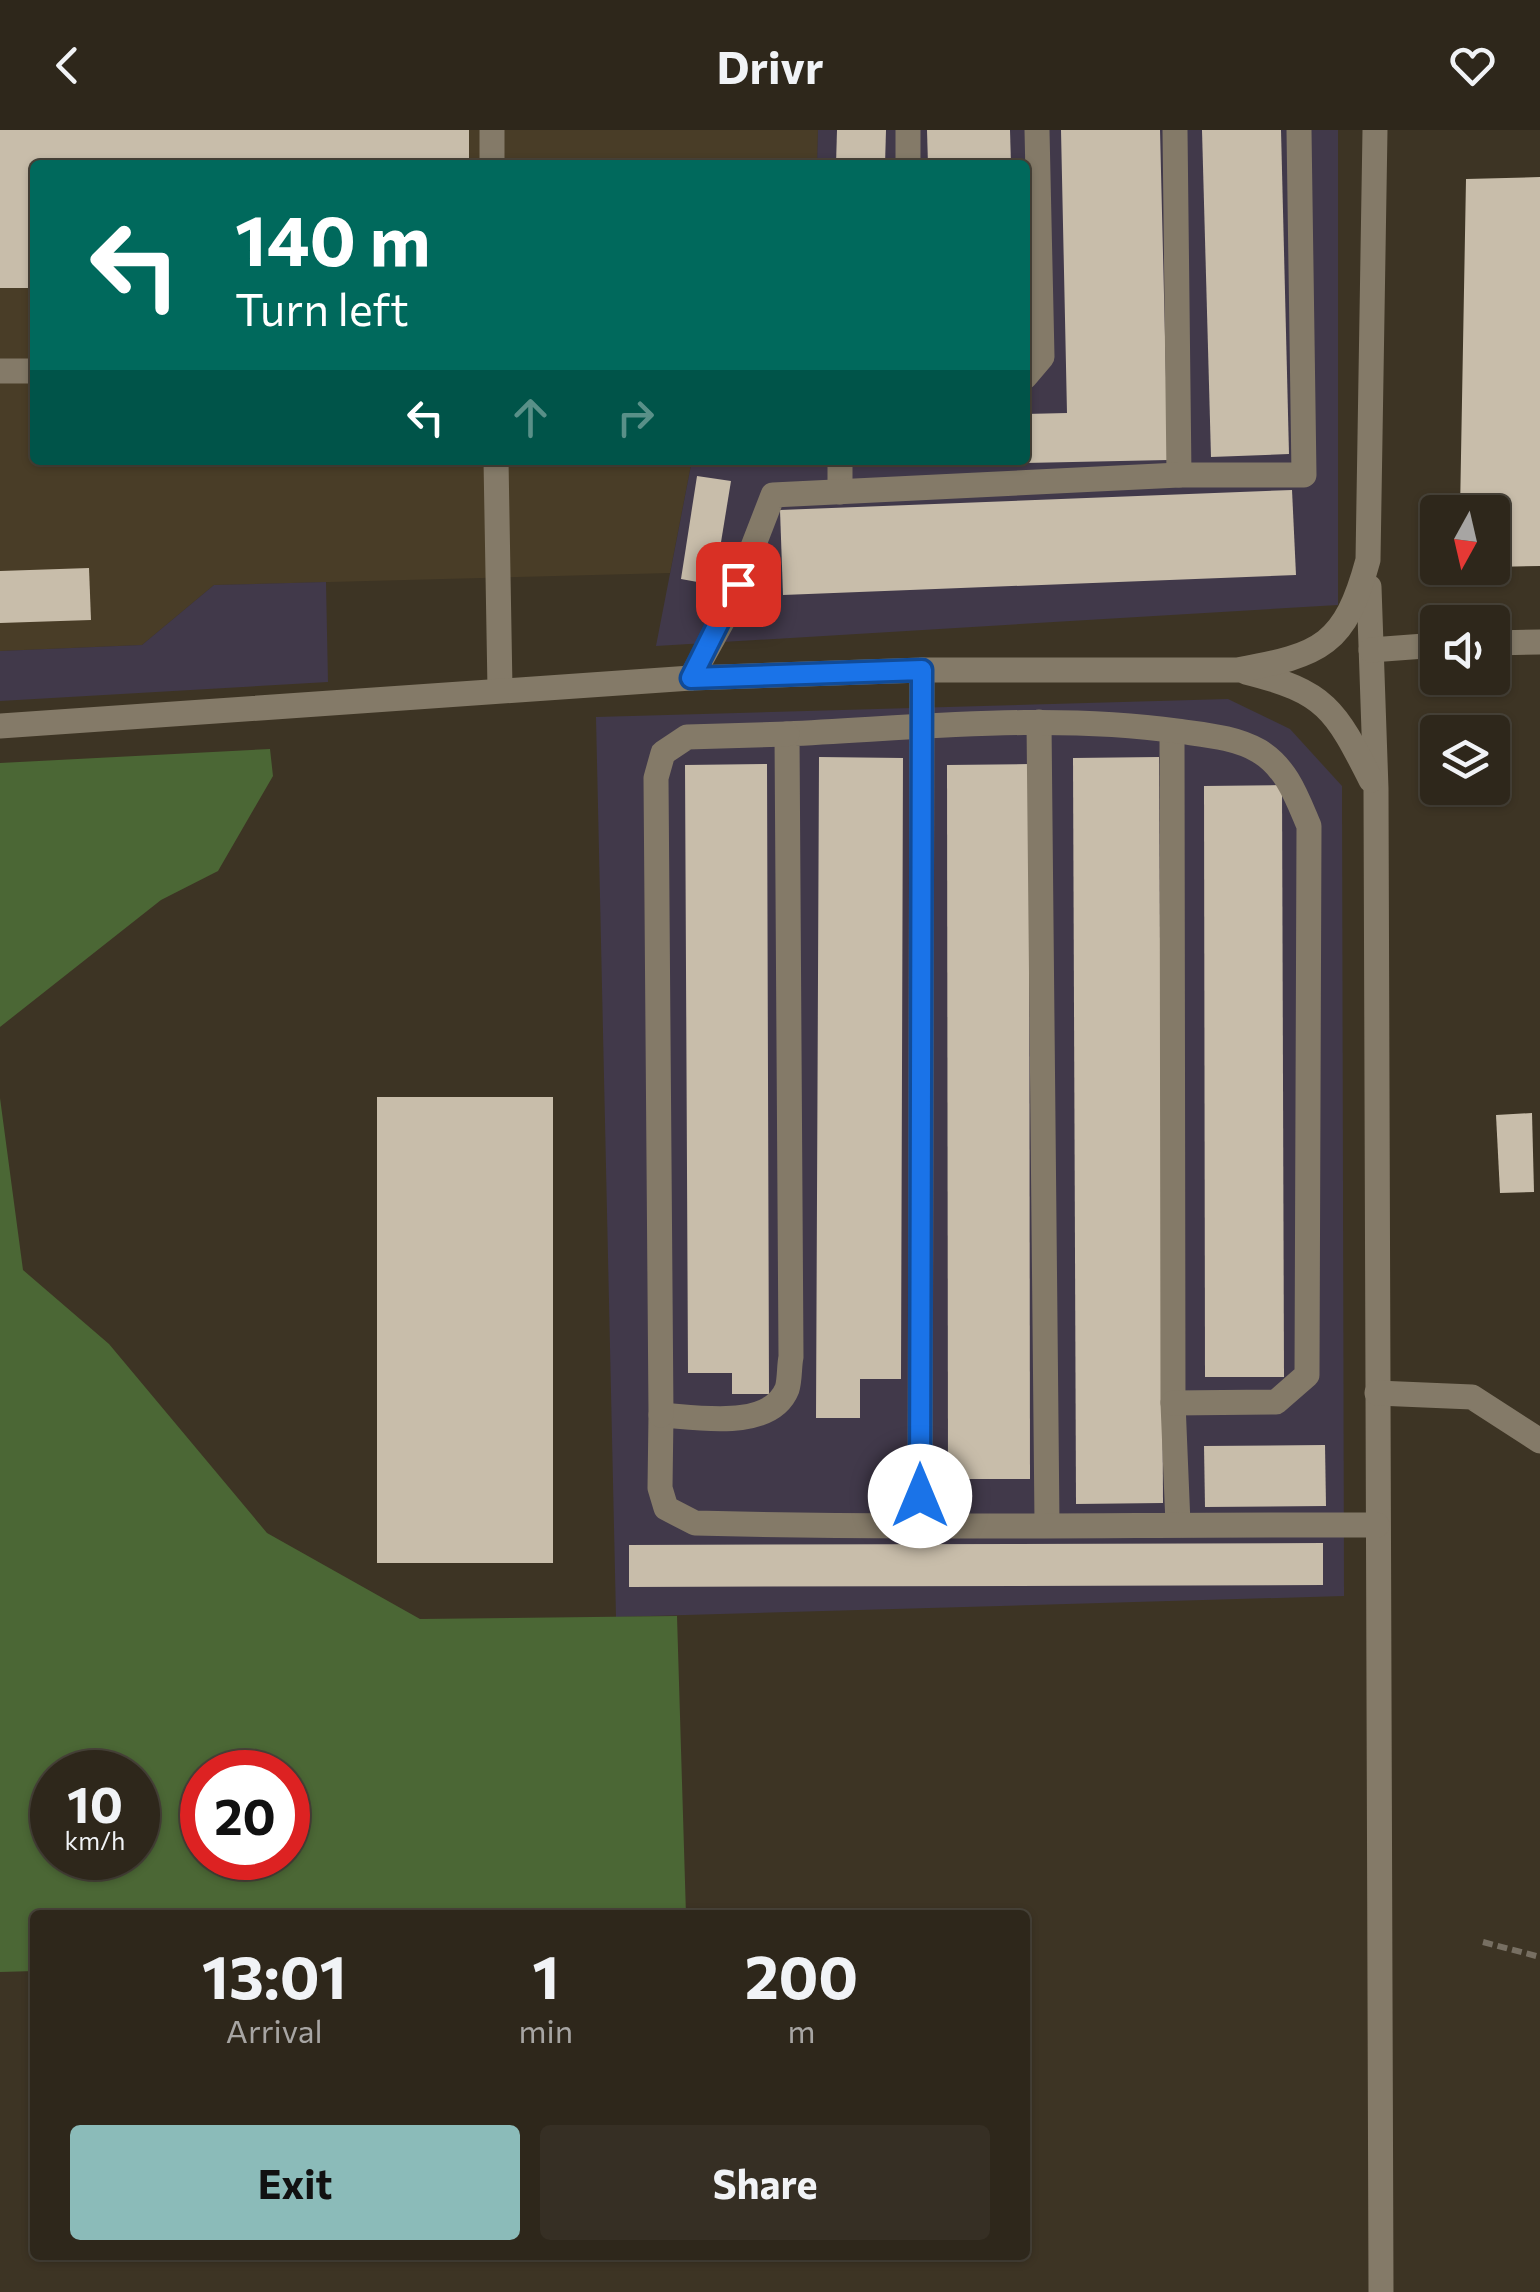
<!DOCTYPE html>
<style>
:root{--surface:#2e271b;--page:#362f24;--text:#f1f3f6;--muted:#a7a5a3;--line:#49443a;--accent:#8bbbb9}
body{margin:0;font-family:Commissioner,sans-serif;background:var(--page);color:var(--text);height:100vh;display:flex;flex-direction:column;font-size:38px;white-space:nowrap}
*{box-sizing:border-box;margin:0}
p{font-size:32px;color:var(--muted)}
.icon{flex:none;width:55px;height:55px;fill:none;stroke:currentColor;stroke-width:2;stroke-linecap:round;stroke-linejoin:round}
.map{position:relative;flex:1;overflow:hidden}
.sheet{position:absolute;left:30px;top:1780px;width:1000px;height:350px;display:flex;flex-direction:column;background:var(--surface);border-radius:10px;box-shadow:0 2px 8px #0004,0 0 0 2px var(--line)}
.sheet>*{flex:none}
.top-card{position:absolute;left:30px;top:30px;width:1000px;height:305px;border-radius:10px;box-shadow:0 2px 8px #0004,0 0 0 2px var(--line);background:#00695c;color:#fff;overflow:hidden}
.needle{width:65px;rotate:188deg}
.fabs{position:absolute;left:1420px;top:365px;display:grid;gap:20px}
.fabs a{display:grid;place-items:center;width:90px;height:90px;border-radius:10px;background:var(--surface);box-shadow:0 2px 8px #0004,0 0 0 2px var(--line);font-size:50px}
.speed{position:absolute;left:30px;top:1620px;display:flex;gap:20px;font-size:50px;font-weight:700;text-align:center}
.speed>*{display:grid;place-content:center;width:130px;height:130px;border-radius:50%;background:var(--surface);box-shadow:0 2px 8px #0004,0 0 0 2px var(--line);line-height:1}
.speed small{font-size:25px;font-weight:400}
.speed .limit{border:15px solid #d22;background:#fff;color:#111}
.pin{position:absolute;display:grid;place-items:center;width:85px;height:85px;color:#fff;margin:-42px;border-radius:20px;box-shadow:0 5px 15px #0006}
.me{position:absolute;width:110px;margin:-55px;rotate:0deg;stroke-linejoin:round;filter:drop-shadow(0 0 8px #0008)}
.turn{display:flex;align-items:center;gap:35px;height:210px;padding:0 40px;font-size:45px}
.turn .icon{width:130px;height:130px;stroke-width:2.5}
.turn b{display:block;font-size:70px;line-height:85px}
.lanes{display:flex;align-items:center;height:95px;padding:0 40px;background:#0003;justify-content:center;gap:50px;direction:ltr}
.lanes .off{opacity:.35}
.eta{display:flex;justify-content:space-evenly;align-items:center;height:170px;text-align:center}
.eta b{font-size:60px;font-weight:700;line-height:70px}
.primary-button{display:flex;gap:20px;margin-top:auto;padding:20px 40px}
.primary-button a{flex:1;height:115px;border-radius:10px;background:var(--accent);color:#111;font-size:40px;font-weight:700;line-height:115px;text-align:center}
.primary-button a+a{background:var(--page);color:var(--text)}
header{display:flex;justify-content:space-between;align-items:center;height:130px;padding:0 40px;background:var(--surface);font-size:45px;font-weight:700}
.map>svg:first-child{display:block}
.built{fill:#493d27}
.industrial{fill:#41394a}
.green{fill:#4b6735;fill-rule:evenodd}
.building{fill:#c8bdaa}
.lines{fill:none;stroke-linecap:round;stroke-linejoin:round}
.path{stroke:#776f62;stroke-width:6;stroke-dasharray:10 5;stroke-linecap:butt}
.minor{stroke:#847a68;stroke-width:25}
.route-casing{stroke:#114b97;stroke-width:25}
.route{stroke:#1a73e8;stroke-width:18}
</style>
<header><svg class="icon" aria-label="back" viewBox="0 0 24 24"><path d="M15 5l-7 7 7 7"/></svg>Drivr<svg class="icon" aria-label="heart" viewBox="0 0 24 24"><path d="M12 20l-8-8c-3-5 5-10 8-4 3-6 11-1 8 4z"/></svg></header>
<div class="map">
<svg width="1540" height="2162" viewBox="0 0 1540 2162">
<rect width="100%" height="100%" fill="#3d3424"/>
<path class="built" d="M0 0H818L817 35H35V330H692L670 443 214 455 142 515 0 521Z"/>
<g class="industrial">
<path d="M818 0H1338V475L656 516 692 330H1025V35H817Z"/>
<path d="M326 452 328 552 0 571V521L142 515 214 455Z"/>
<path d="M1228 569 1290 599 1342 656 1344 1466 616 1487 596 587Z"/>
</g>
<g class="green">
<path d="M270 619 273 646 218 741 161 770 0 897V633Z"/>
<path d="M0 968 23 1140 109 1214 267 1403 420 1489 677 1486 686 1785H35V1841L0 1842ZM52 1642H138V1728H52ZM202 1642H288V1728H202Z"/>
</g>
<g class="building">
<path d="M0 0H469V35H35V158H0Z"/>
<path d="M837 0H886L885 35H836Z"/>
<path d="M927 0H1010L1011 35H928Z"/>
<path d="M1061 0H1160L1168 330 1025 333V284L1067 283Z"/>
<path d="M1202 0H1281L1289 324 1211 327Z"/>
<path d="M1540 47V436L1492 437V382H1460L1466 49Z"/>
<path d="M868 330H1017V333L868 337Z"/>
<path d="M697 346 731 351 714 455 681 449Z"/>
<path d="M1292 360 1296 445 783 465 780 380Z"/>
<path d="M89 438 91 490 0 493V441Z"/>
<path d="M819 627 903 628 901 1249H860V1288H816Z"/>
<path d="M1159 627 1163 1373 1076 1374 1073 628Z"/>
<path d="M767 634 769 1264H732V1243H688L685 635Z"/>
<path d="M1029 634 1030 1349H948L947 635Z"/>
<path d="M1282 655 1284 1247H1205L1204 656Z"/>
<rect x="377" y="967" width="176" height="466"/>
<path d="M1532 983 1534 1062 1500 1063 1496 985Z"/>
<path d="M1325 1315 1326 1376 1205 1377 1204 1316Z"/>
<path d="M1323 1413V1455L629 1457V1415Z"/>
</g>
<g class="lines">
<path class="path" d="M1483 1812 1540 1827"/>
<g class="minor">
<path d="M492 0V35"/>
<path d="M1175 0 1179 345"/>
<path d="M908 35V0"/>
<path d="M0 241H35"/>
<path d="M1025 247 1042 227 1037 0"/>
<path d="M496 330 500 559"/>
<path d="M840 330V362"/>
<path d="M1369 457 1376 659 1381 2162"/>
<path d="M1492 513 1540 512"/>
<path d="M1371 520 1438 515"/>
<path d="M1246 542C1326 562 1335 579 1371 650"/>
<path d="M691 548 728 481 773 365 1179 345H1304L1299 0"/>
<path d="M1039 592 1047 1393"/>
<path d="M0 596 691 548 922 540H1237C1322 525 1345 515 1368 430L1375 0"/>
<path d="M1172 601 1173 1273 1178 1394"/>
<path d="M1377 1263 1472 1267 1540 1311"/>
<path d="M1173 1273 1276 1272 1307 1245 1309 696C1297 668 1287 638 1259 621 1235 607 1205 605 1178 601 1048 583 917 598 787 604L791 1227C789 1236 790 1250 787 1259 770 1301 696 1287 661 1285L660 1358 666 1378 695 1393C922 1399 1150 1394 1377 1395"/>
<path d="M661 1285 656 648 663 623 687 607 787 604"/>
<path d="M920 1399 922 540"/>
</g>
</g>
<g class="lines">
<defs>
<path id="route" d="M738 454 691 548 922 540 920 1366"/>
</defs>
<use href="#route" class="route-casing"/>
<use href="#route" class="route"/>
</g>
</svg>
<div class="fabs">
<a><svg class="needle" viewBox="-14 -14 28 28"><path d="M0-13l5 13h-10z" fill="#e53935"/><path d="M0 13l5-13h-10z" fill="#a7a5a3"/></svg></a>
<a><svg class="icon" aria-label="sound" viewBox="0 0 24 24"><path d="M4 9h4l5-4v14l-5-4H4zM17 9q2 3 0 6"/></svg></a>
<a><svg class="icon" aria-label="layers" viewBox="0 0 24 24"><path d="M12 4l9 5-9 5-9-5zM3 14l9 5 9-5"/></svg></a>
</div>
<div class="speed"><div>10<small>km/h</small></div><div class="limit">20</div></div>
<div class="pin" style="left:738px;top:454px;background:#d93025"><svg class="icon" aria-label="arrive" viewBox="0 0 24 24"><path d="M6 21V4h12l-3 4 3 4H6"/></svg></div>
<svg class="me" style="left:920px;top:1366px" viewBox="-20 -20 40 40"><circle r="19" fill="#fff"/><path d="M0-13L10 11 0 6-10 11z" fill="#1a73e8"/></svg>
<div class="top-card">
<div class="turn"><svg class="icon" aria-label="left" viewBox="0 0 24 24"><path d="M17 20v-9H6M10 6l-5 5 5 5"/></svg><div><b>140 m</b>Turn left</div></div>
<div class="lanes"><svg class="icon" aria-label="left" viewBox="0 0 24 24"><path d="M17 20v-9H6M10 6l-5 5 5 5"/></svg><svg class="icon off" aria-label="ahead" viewBox="0 0 24 24"><path d="M12 20V5M6 11l6-6 6 6"/></svg><svg class="icon off" aria-label="right" viewBox="0 0 24 24"><path d="M7 20v-9h11M14 6l5 5-5 5"/></svg></div>
</div>
<section class="sheet">
<div class="eta">
<div><b>13:01</b><p>Arrival</p></div>
<div><b>1</b><p>min</p></div>
<div><b>200</b><p>m</p></div>
</div>
<div class="primary-button"><a>Exit</a><a>Share</a></div>
</section>
</div>
